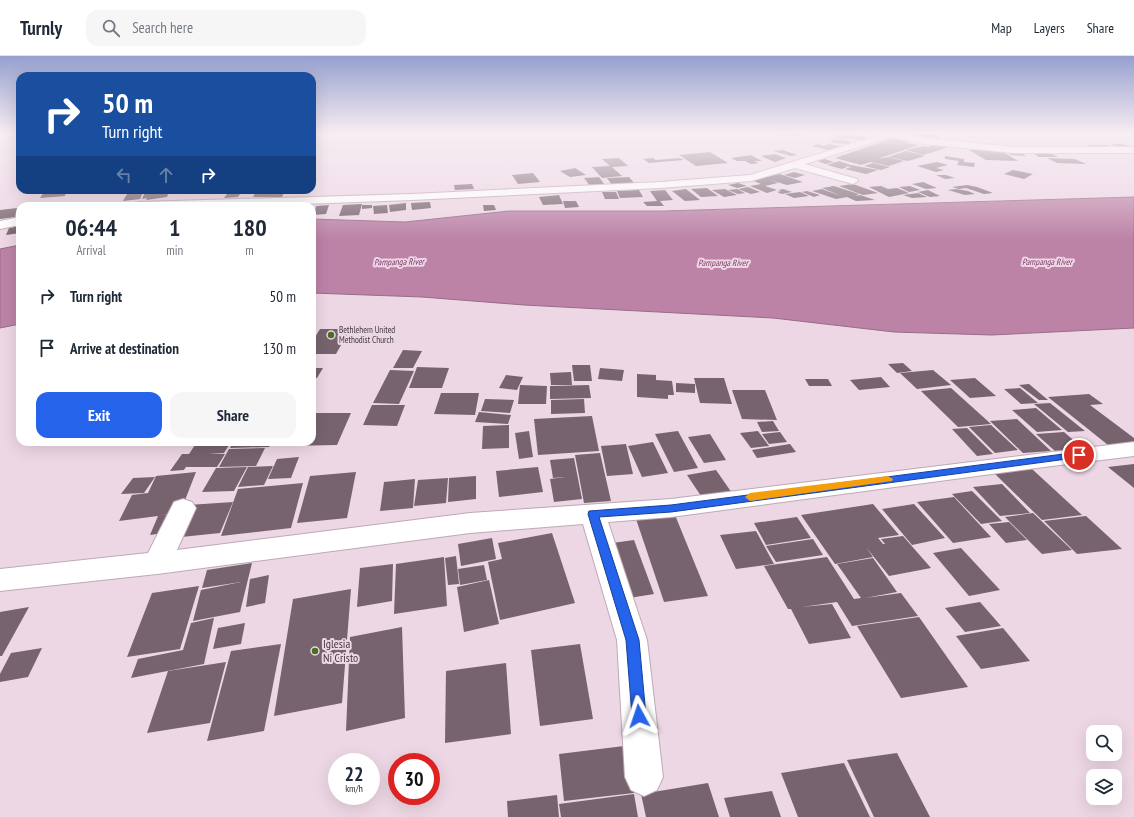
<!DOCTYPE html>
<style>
:root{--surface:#fff;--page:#f6f6f7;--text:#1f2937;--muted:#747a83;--line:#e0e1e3;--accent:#2563eb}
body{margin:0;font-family:"PT Sans Narrow",sans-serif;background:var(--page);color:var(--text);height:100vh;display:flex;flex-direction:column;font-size:15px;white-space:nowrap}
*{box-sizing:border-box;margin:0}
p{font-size:13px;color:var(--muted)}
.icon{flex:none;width:22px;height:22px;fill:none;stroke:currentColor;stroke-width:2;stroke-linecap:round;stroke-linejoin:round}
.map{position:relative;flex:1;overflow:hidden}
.sheet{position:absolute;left:16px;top:146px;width:300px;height:244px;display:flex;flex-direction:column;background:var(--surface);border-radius:12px;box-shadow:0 4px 16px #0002}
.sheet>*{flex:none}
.hud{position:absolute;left:16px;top:16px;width:300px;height:122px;border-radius:12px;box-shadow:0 4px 16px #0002;background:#1a4fa0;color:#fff;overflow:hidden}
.controls{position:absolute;left:1086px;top:669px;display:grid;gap:8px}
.controls a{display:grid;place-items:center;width:36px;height:36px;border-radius:8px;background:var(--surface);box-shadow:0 4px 16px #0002;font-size:20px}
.speed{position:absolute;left:328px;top:697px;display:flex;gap:8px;font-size:20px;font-weight:700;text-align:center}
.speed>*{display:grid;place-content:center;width:52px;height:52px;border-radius:50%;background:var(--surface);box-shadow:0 4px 16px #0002;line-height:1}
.speed small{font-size:10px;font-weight:400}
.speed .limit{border:6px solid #d22;background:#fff;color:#111}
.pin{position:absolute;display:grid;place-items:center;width:34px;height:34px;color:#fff;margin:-17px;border:2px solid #fff;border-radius:50%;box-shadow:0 1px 4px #0007}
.me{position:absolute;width:44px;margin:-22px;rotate:355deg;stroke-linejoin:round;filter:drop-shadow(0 0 3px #0008)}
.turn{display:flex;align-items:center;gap:14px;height:84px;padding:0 20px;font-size:18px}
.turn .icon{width:52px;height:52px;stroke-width:2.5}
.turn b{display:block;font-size:28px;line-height:34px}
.lanes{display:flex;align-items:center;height:38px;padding:0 20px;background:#0003;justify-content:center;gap:20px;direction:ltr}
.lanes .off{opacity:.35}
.eta{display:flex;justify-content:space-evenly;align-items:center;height:68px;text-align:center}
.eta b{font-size:24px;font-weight:700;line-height:28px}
.button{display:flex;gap:8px;margin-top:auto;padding:8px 20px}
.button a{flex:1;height:46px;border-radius:12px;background:var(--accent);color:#fff;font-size:16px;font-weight:700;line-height:46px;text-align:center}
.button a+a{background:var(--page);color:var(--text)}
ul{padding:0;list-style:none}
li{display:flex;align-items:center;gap:12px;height:52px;padding:0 20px}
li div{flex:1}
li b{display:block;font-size:15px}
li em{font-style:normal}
header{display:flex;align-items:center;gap:24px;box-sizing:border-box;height:56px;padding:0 20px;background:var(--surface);border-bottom:1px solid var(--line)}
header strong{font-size:19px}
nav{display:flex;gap:22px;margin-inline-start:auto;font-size:14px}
.search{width:280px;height:36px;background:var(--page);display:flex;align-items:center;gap:10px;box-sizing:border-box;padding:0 14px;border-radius:12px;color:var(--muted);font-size:15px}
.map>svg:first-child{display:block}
.water{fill:#bc83a7;stroke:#976c87}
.building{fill:#76636e}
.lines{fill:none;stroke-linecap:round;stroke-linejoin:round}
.minor-casing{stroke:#bea9b5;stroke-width:2}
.minor{fill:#fff;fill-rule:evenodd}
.route{fill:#2563eb;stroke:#184099}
.slow{fill:#f59e0b}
.poi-dot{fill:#4a6e27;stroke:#edd7e4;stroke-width:1.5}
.labels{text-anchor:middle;stroke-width:4;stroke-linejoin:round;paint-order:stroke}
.far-water-label{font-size:9px;font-style:italic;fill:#7e3767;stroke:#edd7e4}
.far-poi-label{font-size:9px;fill:#40383d;stroke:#edd7e4;text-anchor:start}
.near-poi-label{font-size:12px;fill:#40383d;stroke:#edd7e4;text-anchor:start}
</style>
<header>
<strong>Turnly</strong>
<div class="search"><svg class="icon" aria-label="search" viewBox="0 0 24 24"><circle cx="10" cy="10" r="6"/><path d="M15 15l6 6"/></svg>Search here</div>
<nav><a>Map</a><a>Layers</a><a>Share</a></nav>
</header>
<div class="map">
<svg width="1134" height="761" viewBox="0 0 1134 761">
<rect width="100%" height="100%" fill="#edd7e4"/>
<g class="water">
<path d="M1134 141V272L992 279 894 276 773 262 524 249 422 241 312 237V163L405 166 509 155H663Z"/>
<path d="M20 189V268L0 272V193Z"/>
</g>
<g class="building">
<path d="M776 78H801L802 80 776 79Z"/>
<path d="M915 78H935L944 86 929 85 925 82 926 83H920Z"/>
<path d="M835 79 865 80 867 84 836 82Z"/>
<path d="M896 81 909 84 904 86 915 84 907 87 919 89 877 103 888 101 904 105 889 110 871 106 861 109 835 102Z"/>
<path d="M832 83 850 85 849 88 831 87Z"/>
<path d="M818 88 824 90 829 88 844 91 833 95 812 90Z"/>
<path d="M1110 88H1123L1134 91V93H1125Z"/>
<path d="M935 89 947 91 940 94 927 91Z"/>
<path d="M1086 89H1107L1119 93H1097Z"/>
<path d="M923 90 940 94 923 99 906 94Z"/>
<path d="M783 94 797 99 791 100 773 95Z"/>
<path d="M969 94H1000L1018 105 986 104Z"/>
<path d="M906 95 925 100 908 105 888 101Z"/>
<path d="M1004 95H1018L1026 100 1011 99Z"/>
<path d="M710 96 728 107 696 110 679 99Z"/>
<path d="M1031 96 1050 97 1058 101H1039Z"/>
<path d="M775 98 786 102 775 106 761 100Z"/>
<path d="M751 99 762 105H754L759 107 751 108 745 105H737L731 102Z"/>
<path d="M945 100 964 103V106L975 107 974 111 957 109 959 105 945 103Z"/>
<path d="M619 102 628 110 612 111 622 120 602 122 592 111 610 110 602 103Z"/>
<path d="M653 102 656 104 680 102 684 104 649 107 643 103Z"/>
<path d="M1047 102 1075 103 1086 108 1057 107Z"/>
<path d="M825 103 834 106 826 108 817 105Z"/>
<path d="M839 105 851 109 878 114 866 118 845 113 851 111 845 110 847 111 842 113 827 109Z"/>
<path d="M937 106 948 109 936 112 944 114 936 116 917 110Z"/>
<path d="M873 107 890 111 881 114 864 110Z"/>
<path d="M575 112 586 119 570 121 560 115Z"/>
<path d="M1013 114 1033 118 1024 123 1004 118Z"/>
<path d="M794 116 805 119 795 122 784 119Z"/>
<path d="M533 117 540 126 518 128 512 119Z"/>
<path d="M780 118 803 126 787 129 770 124 778 127 765 130 777 134 767 137 750 130 761 128 751 124Z"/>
<path d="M936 119H946L955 122 945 123Z"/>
<path d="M599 121 605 129 590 130 584 122Z"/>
<path d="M629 121 635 128 612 129 607 122Z"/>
<path d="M923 126 937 132 926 133 912 128Z"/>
<path d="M738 127 747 130 737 132 728 129Z"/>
<path d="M472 128 474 133 455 134 454 129Z"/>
<path d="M853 128 878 137 863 139 839 130Z"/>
<path d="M967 129 977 131 993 137 984 138 966 132 959 133 952 131Z"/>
<path d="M834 130 859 138 855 140 860 139 875 144 856 145 847 141 836 143 812 135 822 133 844 141 822 132Z"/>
<path d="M881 130 888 133 897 132 909 137 889 141 869 131Z"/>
<path d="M910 130 920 134 909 136 899 131Z"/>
<path d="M748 131 760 136 751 138 738 133Z"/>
<path d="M707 132 718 140 701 141 691 133Z"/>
<path d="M686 133 700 144 685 145 672 135Z"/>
<path d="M725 133 737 139 724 141 712 134Z"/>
<path d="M737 133 745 137 738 138 728 134Z"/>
<path d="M783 133 792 136 782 138 777 136 781 135 778 134Z"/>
<path d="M956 133 968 135 975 138 965 139 948 134Z"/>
<path d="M57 134V136L58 134H66L65 140 40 142 44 136Z"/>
<path d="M146 134H170L167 141 146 144 147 142 142 143Z"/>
<path d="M230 134H243L238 141 224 142Z"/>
<path d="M257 134H285L282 141H253Z"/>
<path d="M639 134 643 141 620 142 617 135Z"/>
<path d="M665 134 673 144 660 145 664 150H647L643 146 657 145 650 135Z"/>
<path d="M928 134 940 140 930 141 918 136Z"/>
<path d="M807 135 820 139 814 141 802 136Z"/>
<path d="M143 136 140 143 123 145 127 138Z"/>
<path d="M602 136H616L619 143H605Z"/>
<path d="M800 136 809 140 794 142 785 138Z"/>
<path d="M918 137 927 141 912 142 903 139Z"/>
<path d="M559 139 563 148 543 149 539 141Z"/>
<path d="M563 145H576L579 151 565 152Z"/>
<path d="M430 146 431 152 412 154 411 147Z"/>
<path d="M406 147V154L390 156 389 149Z"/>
<path d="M362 148 359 159 339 160 343 149Z"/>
<path d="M329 149 326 158 312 159V155H315L316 150Z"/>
<path d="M362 149H372V152L362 153Z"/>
<path d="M387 149 388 157 374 158 373 150Z"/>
<path d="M483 149H494L496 154 484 155Z"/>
<path d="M17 152 15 161 0 163V154Z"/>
<path d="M20 170V177L6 179 9 172Z"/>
<path d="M320 273H350L336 298H312V286Z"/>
<path d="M403 294 422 295 413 312H393Z"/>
<path d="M903 307 912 315 897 317 888 308Z"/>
<path d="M572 309H590L592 325H574Z"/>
<path d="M417 311 449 312 442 332H409Z"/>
<path d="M312 312H323L317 322H312Z"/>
<path d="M600 312 624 314 622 325 598 323Z"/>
<path d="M390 314 414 315 399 348 373 347Z"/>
<path d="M933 314 951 329 917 333 900 317Z"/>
<path d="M571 316 572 329H551L550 317Z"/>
<path d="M637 318 656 319V324L672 325 674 339H668V343L637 341Z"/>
<path d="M506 319 523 321 517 334 499 332Z"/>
<path d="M881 321 890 331 859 334 850 324Z"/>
<path d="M694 322H724L732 348 700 347Z"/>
<path d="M975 322 996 340 970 342 950 324Z"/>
<path d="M805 323H828L832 330H809Z"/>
<path d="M676 327 695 328V337L676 336Z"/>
<path d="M1029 328 1048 344H1039L1019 329Z"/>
<path d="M520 329 547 330 546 348H518Z"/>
<path d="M589 329 591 342 550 343V330Z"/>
<path d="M951 332 991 368 958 371 921 335Z"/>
<path d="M1020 332 1038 347 1021 348 1004 333Z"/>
<path d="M732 334H765L777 364 742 363Z"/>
<path d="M441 337H479L475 359 434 358Z"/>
<path d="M1089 338 1103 348 1090 349 1134 382V386L1108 389 1048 341Z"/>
<path d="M485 343 514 344 510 357 481 355Z"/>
<path d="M584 343 585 357 551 358V344Z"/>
<path d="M1050 347 1085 375 1068 376 1034 348Z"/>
<path d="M372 349H405L397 370 363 369Z"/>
<path d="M1036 352 1062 374 1037 376 1012 354Z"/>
<path d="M479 356 511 359 508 368 475 366Z"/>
<path d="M312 357H351L337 389 287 390 289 386H312Z"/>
<path d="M592 360 599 395 538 399 534 363Z"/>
<path d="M1017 363 1051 395 1023 397 990 365Z"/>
<path d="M773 365 779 375 762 376 757 366Z"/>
<path d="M509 369V392L482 393 483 370Z"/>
<path d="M991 369 1018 394 995 397 969 371Z"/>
<path d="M967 372 993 398 977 400 952 373Z"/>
<path d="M529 375 533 401 519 403 515 377Z"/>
<path d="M678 375 698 412 674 416 655 378Z"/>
<path d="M758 375 769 390 751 392 740 377Z"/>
<path d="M780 376 787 386 769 388 762 378Z"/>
<path d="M1064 376 1085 394 1056 396 1036 378Z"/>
<path d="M710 378 726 404 704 407 688 381Z"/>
<path d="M197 386H231L224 397H208L225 398 217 411H186L195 397 184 414 170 415 182 398H189Z"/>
<path d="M233 386H272L269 391 230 392Z"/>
<path d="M653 386 668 417 642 421 628 390Z"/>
<path d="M626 388 633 418 607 420 601 390Z"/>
<path d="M790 388 796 396 757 402 752 394Z"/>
<path d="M265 392 256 410 219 411 229 393Z"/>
<path d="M600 397 611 445 584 447 575 399Z"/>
<path d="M299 401 291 422 268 423 277 403Z"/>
<path d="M574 402 582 443 554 446 550 423 565 421 553 422 550 404Z"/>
<path d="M1134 408V432L1108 411Z"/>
<path d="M273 410 264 429 238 431 248 411Z"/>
<path d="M247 411 234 435 202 436 216 412Z"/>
<path d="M538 411 543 436 499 441 496 415Z"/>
<path d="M1032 413 1082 459 1042 464 994 417Z"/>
<path d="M716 414 732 437 703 443 687 419Z"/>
<path d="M196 416 180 457 161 459 177 458 170 476 150 479 158 460 119 465 132 439 148 437 156 420Z"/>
<path d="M356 416 347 462 297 467 310 420Z"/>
<path d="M476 420V443L448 446 449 422Z"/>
<path d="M155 421 144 437 121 438 133 422Z"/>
<path d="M448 422 446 447 414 450 418 424Z"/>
<path d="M415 423 413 452 380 455 384 426Z"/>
<path d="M303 427 291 472 221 480 238 433Z"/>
<path d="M1002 428 1030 457 1000 460 973 431Z"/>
<path d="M972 435 1002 465 981 468 952 438Z"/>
<path d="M954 441 991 481 953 487 917 446Z"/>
<path d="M233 446 220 477 172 482 188 449Z"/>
<path d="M873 448 899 479 878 482 883 488H885L881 483 903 480 931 512 889 520 866 491 873 501 835 508 801 459Z"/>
<path d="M914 448 945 482 912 489 882 453Z"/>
<path d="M1033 457 1072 494 1042 498 1005 461Z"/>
<path d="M675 459 708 540 664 546 636 463Z"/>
<path d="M1086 460 1122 493 1077 498 1044 465Z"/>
<path d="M797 461 811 482 766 489 754 467Z"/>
<path d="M1009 466 1027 484 1006 487 989 468Z"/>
<path d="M756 475 774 508 736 513 720 479Z"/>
<path d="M552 477 575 547 500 564 488 506 502 503 498 487Z"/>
<path d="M492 482 496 503 461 510 458 488Z"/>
<path d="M813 483 823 499 776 506 766 490Z"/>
<path d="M634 484 654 538 623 543 605 488Z"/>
<path d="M961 492 1000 534 969 540 933 497Z"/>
<path d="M456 500 459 528 448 529 445 502Z"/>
<path d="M444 501 447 550 394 558 396 508Z"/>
<path d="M827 501 854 543 861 542 837 508 873 502 897 536 865 542 901 537 918 560 852 570 837 546 802 551 832 548 851 582 809 588 791 553H788L764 510Z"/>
<path d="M252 507 240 556 193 565 201 534 241 526 202 532 207 514Z"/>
<path d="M393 508 392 545 357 551 360 512Z"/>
<path d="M484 509 487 524 460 529 458 513Z"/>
<path d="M269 519 265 547 246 551 250 523Z"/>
<path d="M489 524 499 568 464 576 457 531Z"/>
<path d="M199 530 180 593 127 601 152 537Z"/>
<path d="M351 533 342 647 274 660 293 543Z"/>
<path d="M980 546 1001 570 965 576 945 552Z"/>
<path d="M29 551 2 600H0V556Z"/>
<path d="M919 561 968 631 901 642 857 570Z"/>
<path d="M214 562 204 608 131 622 138 603 183 594 191 567Z"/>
<path d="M245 567 241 588 213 593 218 572Z"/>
<path d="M402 571 405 662 346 675 350 581Z"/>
<path d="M1003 572 1030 605 981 613 956 580Z"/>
<path d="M281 588 264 675 207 685 231 595Z"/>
<path d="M580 588 593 663 540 670 531 594Z"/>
<path d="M42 592 28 621 0 626V618L11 597Z"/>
<path d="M226 606 210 667 147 677 168 615Z"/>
<path d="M506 607 511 678 445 687 446 615Z"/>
<path d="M624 690 634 737 564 745 559 698Z"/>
<path d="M897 697 930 761H874L847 704Z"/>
<path d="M844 707 870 761H798L781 717Z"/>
<path d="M708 727 719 761H646L641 738Z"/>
<path d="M772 735 781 761H730L724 742Z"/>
<path d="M634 738 638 761H561L559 748Z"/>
<path d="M557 739 559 761H508L507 745Z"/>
</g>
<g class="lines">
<defs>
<g id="minor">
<path d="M883 78H900L926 82 1014 91H1134V97H1014L926 88 890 81 805 108 857 123 858 125 853 128 795 112 751 125 660 132 412 144 245 150H133L139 146 412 138 660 126 750 119Z"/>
<path d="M20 161V169L0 173V165Z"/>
<path d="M1134 386V400L1052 410 671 461 608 466 647 584 663 721 657 734 644 740 631 734 625 721 617 584 583 468 470 477 157 518 0 535V513L148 497 174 446 183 443 192 446 196 452 177 494 470 457 671 443Z"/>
</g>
</defs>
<use href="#minor" class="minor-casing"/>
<use href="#minor" class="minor"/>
</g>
<linearGradient id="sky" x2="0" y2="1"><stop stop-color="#96a0ce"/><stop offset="0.42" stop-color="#f7edf3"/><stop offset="1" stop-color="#f7edf3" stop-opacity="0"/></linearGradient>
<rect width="1134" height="184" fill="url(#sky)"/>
<path class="route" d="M1079 396 1084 399 1082 401 671 456 599 461 639 584 646 660 644 665 639 667 634 665 632 660 626 584 588 458 589 455 671 449Z"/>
<path class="slow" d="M888 420 893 423 892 425 750 445 745 441 750 437Z"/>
<g class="poi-dot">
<circle cx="331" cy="279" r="4"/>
<circle cx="315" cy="595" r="4"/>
</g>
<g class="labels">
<g class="far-water-label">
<text transform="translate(399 206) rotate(-1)" y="3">Pampanga River</text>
<text x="1047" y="209">Pampanga River</text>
<text x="723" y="210">Pampanga River</text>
</g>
<g class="far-poi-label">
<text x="339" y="277">Bethlehem United<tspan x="339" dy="10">Methodist Church</tspan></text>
</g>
<g class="near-poi-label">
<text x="323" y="592">Iglesia<tspan x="323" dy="14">Ni Cristo</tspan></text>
</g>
</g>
</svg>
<div class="controls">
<a><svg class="icon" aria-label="search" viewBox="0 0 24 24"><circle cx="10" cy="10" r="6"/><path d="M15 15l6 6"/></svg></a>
<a><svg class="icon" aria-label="layers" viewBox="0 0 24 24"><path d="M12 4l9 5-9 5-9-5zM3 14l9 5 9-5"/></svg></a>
</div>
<div class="speed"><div>22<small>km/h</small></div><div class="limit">30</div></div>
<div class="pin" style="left:1079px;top:399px;background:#d93025"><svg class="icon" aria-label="arrive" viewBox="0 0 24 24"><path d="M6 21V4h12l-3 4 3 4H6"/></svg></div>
<svg class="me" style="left:639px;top:660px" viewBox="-20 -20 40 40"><path d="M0-17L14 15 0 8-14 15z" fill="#2563eb" stroke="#fff" stroke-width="4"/></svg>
<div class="hud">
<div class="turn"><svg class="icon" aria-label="right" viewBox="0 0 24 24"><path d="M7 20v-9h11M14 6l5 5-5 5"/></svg><div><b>50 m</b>Turn right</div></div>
<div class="lanes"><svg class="icon off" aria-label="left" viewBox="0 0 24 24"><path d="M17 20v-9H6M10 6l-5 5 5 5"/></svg><svg class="icon off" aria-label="ahead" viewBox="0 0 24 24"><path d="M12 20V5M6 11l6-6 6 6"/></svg><svg class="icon" aria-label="right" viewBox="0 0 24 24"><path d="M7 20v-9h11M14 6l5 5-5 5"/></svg></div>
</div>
<section class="sheet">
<div class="eta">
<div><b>06:44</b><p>Arrival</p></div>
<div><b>1</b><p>min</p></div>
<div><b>180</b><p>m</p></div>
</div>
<ul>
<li><svg class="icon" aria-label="right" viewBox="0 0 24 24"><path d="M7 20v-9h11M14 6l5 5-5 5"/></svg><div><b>Turn right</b></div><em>50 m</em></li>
<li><svg class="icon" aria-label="arrive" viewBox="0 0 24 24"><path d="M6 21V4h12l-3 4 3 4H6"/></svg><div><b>Arrive at destination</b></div><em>130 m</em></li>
</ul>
<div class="button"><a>Exit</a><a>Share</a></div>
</section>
</div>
